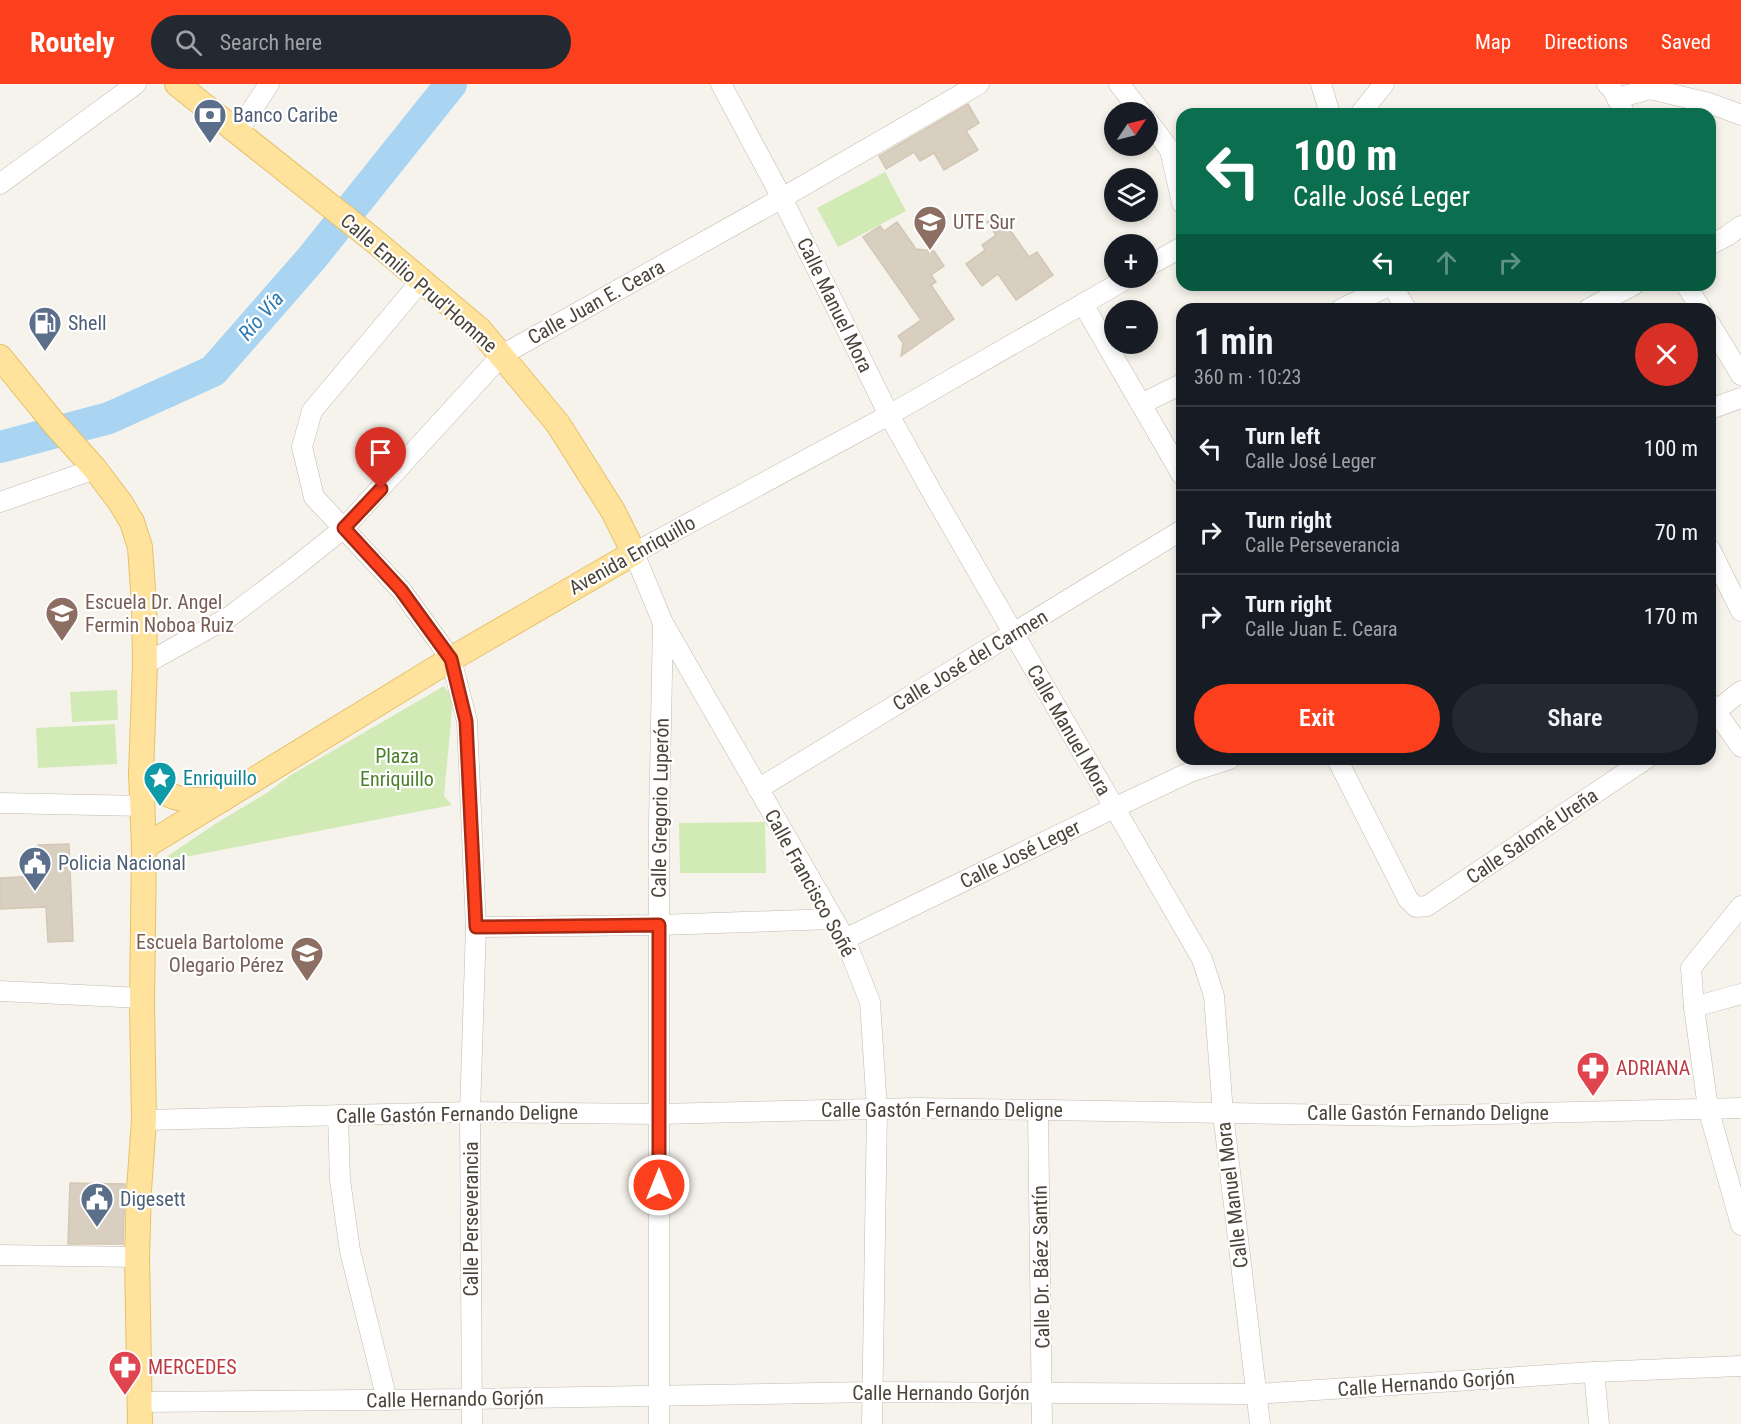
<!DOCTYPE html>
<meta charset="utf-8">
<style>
:root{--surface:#171b24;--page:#242831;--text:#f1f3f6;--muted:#9ea1a6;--line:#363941;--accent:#fc3f1d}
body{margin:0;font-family:"Roboto Condensed",sans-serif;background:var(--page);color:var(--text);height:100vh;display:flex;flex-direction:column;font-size:22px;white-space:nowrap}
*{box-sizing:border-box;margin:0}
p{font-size:20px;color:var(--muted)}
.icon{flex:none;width:33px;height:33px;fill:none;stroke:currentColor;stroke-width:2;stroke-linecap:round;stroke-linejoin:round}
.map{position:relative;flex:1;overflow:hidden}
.side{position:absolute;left:1176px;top:219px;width:540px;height:462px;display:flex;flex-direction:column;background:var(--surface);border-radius:18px;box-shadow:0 3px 9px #0003}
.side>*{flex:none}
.hud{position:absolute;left:1176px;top:24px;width:540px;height:183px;border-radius:18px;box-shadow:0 3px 9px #0003;background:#0b6e4f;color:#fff;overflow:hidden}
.needle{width:39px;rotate:55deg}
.tools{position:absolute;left:1104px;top:18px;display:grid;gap:12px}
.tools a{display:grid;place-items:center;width:54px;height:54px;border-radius:50%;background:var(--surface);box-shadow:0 3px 9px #0003;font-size:30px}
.pin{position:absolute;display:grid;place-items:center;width:51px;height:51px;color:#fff;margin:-62px -26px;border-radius:50% 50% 50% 0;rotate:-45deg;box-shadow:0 0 6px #0007}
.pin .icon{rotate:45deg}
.me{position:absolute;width:66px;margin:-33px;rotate:0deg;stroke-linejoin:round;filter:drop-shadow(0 0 4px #0008)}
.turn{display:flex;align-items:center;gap:21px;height:126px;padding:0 18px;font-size:27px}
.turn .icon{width:78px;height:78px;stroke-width:2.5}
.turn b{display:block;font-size:42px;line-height:51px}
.lanes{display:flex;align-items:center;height:57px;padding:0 18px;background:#0003;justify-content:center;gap:30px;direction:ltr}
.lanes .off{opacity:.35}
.round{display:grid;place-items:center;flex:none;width:63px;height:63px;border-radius:32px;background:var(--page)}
.head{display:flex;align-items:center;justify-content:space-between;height:102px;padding:0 18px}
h1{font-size:36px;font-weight:600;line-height:45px}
.cta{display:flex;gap:12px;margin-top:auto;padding:12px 18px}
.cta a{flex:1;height:69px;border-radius:36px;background:var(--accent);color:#fff;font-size:24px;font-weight:600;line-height:69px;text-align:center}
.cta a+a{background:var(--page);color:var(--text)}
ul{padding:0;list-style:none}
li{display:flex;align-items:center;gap:18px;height:84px;padding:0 18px;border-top:2px solid var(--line)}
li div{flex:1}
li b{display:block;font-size:22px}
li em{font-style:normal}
header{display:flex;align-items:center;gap:36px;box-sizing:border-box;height:84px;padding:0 30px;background:var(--accent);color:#fff}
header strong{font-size:28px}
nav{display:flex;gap:33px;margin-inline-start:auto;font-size:21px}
.search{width:420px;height:54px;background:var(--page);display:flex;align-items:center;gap:15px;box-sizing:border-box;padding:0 21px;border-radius:33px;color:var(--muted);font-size:22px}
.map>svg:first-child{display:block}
.green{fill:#d2eab5}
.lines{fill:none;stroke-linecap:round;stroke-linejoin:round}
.river{stroke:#a9d4f2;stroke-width:32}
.building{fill:#d8cfc1;stroke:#d3c7b4;stroke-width:1.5}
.minor-casing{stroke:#c2bbae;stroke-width:21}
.major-casing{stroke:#e6c16a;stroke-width:26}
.minor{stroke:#fff;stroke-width:20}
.major{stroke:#ffe39c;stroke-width:24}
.route-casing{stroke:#a42913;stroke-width:15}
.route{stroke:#fc3f1d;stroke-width:10}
.labels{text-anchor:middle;stroke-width:4.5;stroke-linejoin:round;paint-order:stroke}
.service-label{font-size:20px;fill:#4e5e75;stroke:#fff;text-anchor:start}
.education-label{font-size:20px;fill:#785e54;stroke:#fff;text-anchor:start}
.street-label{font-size:20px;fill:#4b4439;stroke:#fff}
.park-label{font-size:20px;fill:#4a7f2a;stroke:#fff}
.culture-label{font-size:20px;fill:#0d838f;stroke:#fff;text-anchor:start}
.health-label{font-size:20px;fill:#be3a42;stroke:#fff;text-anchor:start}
.water-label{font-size:21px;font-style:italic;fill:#2e7ab2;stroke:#fff}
</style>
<header>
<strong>Routely</strong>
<div class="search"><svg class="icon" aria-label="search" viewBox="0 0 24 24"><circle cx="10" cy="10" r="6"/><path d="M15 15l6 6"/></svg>Search here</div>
<nav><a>Map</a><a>Directions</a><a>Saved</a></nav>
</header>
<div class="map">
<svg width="1741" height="1340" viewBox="0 0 1741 1340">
<rect width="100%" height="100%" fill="#f6f3ec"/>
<g class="green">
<path d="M885 88 906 127 838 163 817 124Z"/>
<path d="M444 602 453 615 444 712 452 721 159 778 215 740 265 710 291 691Z"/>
<path d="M117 606 118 636 72 638 70 608Z"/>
<path d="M115 640 117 680 38 684 36 644Z"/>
<path d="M765 738 766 789H680L679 739Z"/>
</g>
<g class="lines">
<path class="river" d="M0 363 109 334 213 287 311 175 451 0"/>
</g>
<g class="building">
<path d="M968 20 979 39 966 47 978 66 944 86 934 69 920 77 914 68 886 85 879 72Z"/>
<path d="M999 130 1029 173 1037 168 1053 191 1016 216 998 190 982 202 966 180 985 166 982 161 996 151 987 138Z"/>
<path d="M897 138 916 165 934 167 944 182 931 191 936 198 931 201 954 235 901 272 903 259 898 252 921 236 863 153 880 142 884 147Z"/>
<path d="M69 760 73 857 48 858 46 823 0 825V794L39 792 38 761Z"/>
<path d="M70 1099 125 1100 123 1160H68Z"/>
</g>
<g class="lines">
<defs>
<g id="minor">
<path d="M721 0 782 114 889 331 933 410 1202 875 1214 912 1223 1029 1260 1340"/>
<path d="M1119 0 1141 28"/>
<path d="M1321 0 1330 30"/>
<path d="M1607 0 1612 5 1625 30"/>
<path d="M1617 14 1650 5 1709 19 1741 31"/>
<path d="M1360 30 1384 0"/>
<path d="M1148 37 1170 66 1182 119"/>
<path d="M237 49 269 0"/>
<path d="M0 100 136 0"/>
<path d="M1710 161 1727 152 1741 142"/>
<path d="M1148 182 1182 163"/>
<path d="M421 197 312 327 302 363 314 413 401 506 451 575 467 637 476 843 470 1028 472 1340"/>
<path d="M1392 201 1406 225"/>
<path d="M1686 201 1701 225"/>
<path d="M1083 220 1182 391"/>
<path d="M1341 225 1391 201"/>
<path d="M1588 225 1634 201"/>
<path d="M1710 240 1741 291"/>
<path d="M1141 320 1182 300"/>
<path d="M1710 325 1741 314"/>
<path d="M0 418 95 385"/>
<path d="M1710 465 1741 527"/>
<path d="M145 580 229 533 294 484 344 444 502 271 782 114 979 0"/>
<path d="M1710 619 1741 663"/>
<path d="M1710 632 1741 607"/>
<path d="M1337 675 1408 815 1416 823 1427 822 1646 675"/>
<path d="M758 705 1182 446"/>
<path d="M0 719 143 722"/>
<path d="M1741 822 1691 884 1694 923 1708 1024 1741 1141"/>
<path d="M476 843 659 841 833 835"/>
<path d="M845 855 1114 724 1190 688 1230 675"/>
<path d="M0 907 142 914"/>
<path d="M1694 923 1741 910"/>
<path d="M1038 1026 1042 1340"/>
<path d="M338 1031 340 1096 350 1167 387 1316"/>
<path d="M144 1036 470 1028 659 1030 917 1024 1410 1032 1741 1024"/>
<path d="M0 1171 137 1173"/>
<path d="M1594 1288 1599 1340"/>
<path d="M139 1318 472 1315 873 1308 1256 1310 1594 1288 1741 1282"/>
<path d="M659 1340V739L663 539"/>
<path d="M872 1340 877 1025 870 918 845 855 663 539 634 469 889 331 1128 194"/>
</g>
<g id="major">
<path d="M0 273 53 338 95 385 120 418 132 438 140 463 144 521 145 580 141 690 144 763 142 920 144 1036 139 1106 137 1173 140 1340"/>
<path d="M141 690C169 718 185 718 223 715"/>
<path d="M144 763 451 575 634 469 613 427 558 340 480 246 372 155 177 0"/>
</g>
</defs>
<use href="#minor" class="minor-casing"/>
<use href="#major" class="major-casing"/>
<use href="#minor" class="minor"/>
<use href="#major" class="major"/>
</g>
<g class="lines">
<defs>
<path id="route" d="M381 405 344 444 401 506 451 575 466 637 476 843 659 841V1101"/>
</defs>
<use href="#route" class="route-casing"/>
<use href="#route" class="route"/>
</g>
<defs>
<symbol id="bank-pin" viewBox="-11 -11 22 30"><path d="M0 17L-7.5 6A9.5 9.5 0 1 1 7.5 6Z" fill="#5c6f8a" stroke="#fff"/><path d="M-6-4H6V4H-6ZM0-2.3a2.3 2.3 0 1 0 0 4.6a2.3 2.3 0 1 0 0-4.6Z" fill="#fff"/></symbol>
<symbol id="university-pin" viewBox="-11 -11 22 30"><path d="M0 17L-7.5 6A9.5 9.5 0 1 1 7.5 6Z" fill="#8d6e63" stroke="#fff"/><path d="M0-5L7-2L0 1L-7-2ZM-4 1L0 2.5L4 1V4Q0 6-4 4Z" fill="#fff"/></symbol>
<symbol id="fuel-pin" viewBox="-11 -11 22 30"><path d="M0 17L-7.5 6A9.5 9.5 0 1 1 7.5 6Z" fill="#5c6f8a" stroke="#fff"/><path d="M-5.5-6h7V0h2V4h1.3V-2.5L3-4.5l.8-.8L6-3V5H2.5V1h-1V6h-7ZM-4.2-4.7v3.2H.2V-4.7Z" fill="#fff"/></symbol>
<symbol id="school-pin" viewBox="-11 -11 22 30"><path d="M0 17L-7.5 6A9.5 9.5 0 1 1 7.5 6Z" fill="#8d6e63" stroke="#fff"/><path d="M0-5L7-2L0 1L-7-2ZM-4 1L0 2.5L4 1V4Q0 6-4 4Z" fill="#fff"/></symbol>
<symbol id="sight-pin" viewBox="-11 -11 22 30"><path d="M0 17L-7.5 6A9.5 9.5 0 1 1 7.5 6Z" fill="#0f9aa8" stroke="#fff"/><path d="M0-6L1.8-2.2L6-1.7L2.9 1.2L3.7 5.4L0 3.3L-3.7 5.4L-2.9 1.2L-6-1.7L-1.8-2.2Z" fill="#fff"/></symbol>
<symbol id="civic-pin" viewBox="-11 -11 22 30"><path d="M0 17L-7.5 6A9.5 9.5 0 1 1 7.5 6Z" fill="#5c6f8a" stroke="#fff"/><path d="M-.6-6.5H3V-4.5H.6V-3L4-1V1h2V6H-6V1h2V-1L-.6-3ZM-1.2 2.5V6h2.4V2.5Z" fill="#fff"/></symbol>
<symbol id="pharmacy-pin" viewBox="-11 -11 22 30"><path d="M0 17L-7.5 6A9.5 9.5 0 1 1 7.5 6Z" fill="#e0444e" stroke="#fff"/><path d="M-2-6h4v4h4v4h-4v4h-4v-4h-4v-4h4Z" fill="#fff"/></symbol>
</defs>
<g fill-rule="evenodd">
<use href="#bank-pin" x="191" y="12" width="38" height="52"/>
<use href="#university-pin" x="911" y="119" width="38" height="52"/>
<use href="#fuel-pin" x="26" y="220" width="38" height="52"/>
<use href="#school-pin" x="43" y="510" width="38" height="52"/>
<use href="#sight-pin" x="141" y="675" width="38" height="52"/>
<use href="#civic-pin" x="16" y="760" width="38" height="52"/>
<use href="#school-pin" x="288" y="850" width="38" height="52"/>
<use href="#pharmacy-pin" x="1574" y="965" width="38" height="52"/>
<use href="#civic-pin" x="78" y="1096" width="38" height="52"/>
<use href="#pharmacy-pin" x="106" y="1264" width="38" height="52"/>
</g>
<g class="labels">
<g class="service-label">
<text x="233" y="38">Banco Caribe</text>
<text x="68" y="246">Shell</text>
<text x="58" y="786">Policia Nacional</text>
<text x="120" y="1122">Digesett</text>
</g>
<g class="education-label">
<text x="953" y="145">UTE Sur</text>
<text x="85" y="525">Escuela Dr. Angel<tspan x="85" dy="23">Fermin Noboa Ruiz</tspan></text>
<text x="284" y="865" text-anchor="end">Escuela Bartolome<tspan x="284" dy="23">Olegario Pérez</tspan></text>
</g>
<g class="street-label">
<text transform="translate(419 199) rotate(41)" y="7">Calle Emilio Prud'Homme</text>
<text transform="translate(596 218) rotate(-29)" y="7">Calle Juan E. Ceara</text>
<text transform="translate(835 221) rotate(64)" y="7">Calle Manuel Mora</text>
<text transform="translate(632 471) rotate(-29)" y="7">Avenida Enriquillo</text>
<text transform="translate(970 576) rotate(-31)" y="7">Calle José del Carmen</text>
<text transform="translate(1069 646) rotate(60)" y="7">Calle Manuel Mora</text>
<text transform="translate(660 724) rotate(-89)" y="7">Calle Gregorio Luperón</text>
<text transform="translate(1532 752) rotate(-34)" y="7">Calle Salomé Ureña</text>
<text transform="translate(1020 770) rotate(-26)" y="7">Calle José Leger</text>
<text transform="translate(810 799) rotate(61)" y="7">Calle Francisco Soñé</text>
<text x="942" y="1033">Calle Gastón Fernando Deligne</text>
<text x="1428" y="1036">Calle Gastón Fernando Deligne</text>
<text transform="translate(457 1030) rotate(-1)" y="7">Calle Gastón Fernando Deligne</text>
<text transform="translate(1232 1111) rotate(-97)" y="7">Calle Manuel Mora</text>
<text transform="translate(471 1135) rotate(-90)" y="7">Calle Perseverancia</text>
<text transform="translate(1041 1183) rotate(-91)" y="7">Calle Dr. Báez Santín</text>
<text transform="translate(1426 1299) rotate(-4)" y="7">Calle Hernando Gorjón</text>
<text x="941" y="1316">Calle Hernando Gorjón</text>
<text transform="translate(455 1315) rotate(-1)" y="7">Calle Hernando Gorjón</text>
</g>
<g class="park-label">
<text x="397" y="679">Plaza<tspan x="397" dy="23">Enriquillo</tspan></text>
</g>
<g class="culture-label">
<text x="183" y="701">Enriquillo</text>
</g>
<g class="health-label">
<text x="1616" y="991">ADRIANA</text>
<text x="148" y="1290">MERCEDES</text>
</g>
<g class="water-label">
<text transform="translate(261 232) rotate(-49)" y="7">Río Vía</text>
</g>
</g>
</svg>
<div class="tools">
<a><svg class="needle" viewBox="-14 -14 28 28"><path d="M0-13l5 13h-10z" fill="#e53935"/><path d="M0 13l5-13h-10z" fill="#9ea1a6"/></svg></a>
<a><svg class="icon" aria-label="layers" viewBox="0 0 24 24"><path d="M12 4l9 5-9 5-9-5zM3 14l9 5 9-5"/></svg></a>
<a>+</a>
<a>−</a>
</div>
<div class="pin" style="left:381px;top:405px;background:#d93025"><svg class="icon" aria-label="arrive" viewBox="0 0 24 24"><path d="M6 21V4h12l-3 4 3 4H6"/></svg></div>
<svg class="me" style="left:659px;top:1101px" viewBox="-20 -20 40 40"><circle r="17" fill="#fc3f1d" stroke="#fff" stroke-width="3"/><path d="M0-11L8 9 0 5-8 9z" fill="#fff"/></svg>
<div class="hud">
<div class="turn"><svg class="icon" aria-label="left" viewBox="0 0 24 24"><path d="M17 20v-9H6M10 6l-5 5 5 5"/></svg><div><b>100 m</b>Calle José Leger</div></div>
<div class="lanes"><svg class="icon" aria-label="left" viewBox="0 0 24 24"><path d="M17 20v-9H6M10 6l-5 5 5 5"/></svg><svg class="icon off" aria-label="ahead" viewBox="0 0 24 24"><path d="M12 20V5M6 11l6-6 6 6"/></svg><svg class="icon off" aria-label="right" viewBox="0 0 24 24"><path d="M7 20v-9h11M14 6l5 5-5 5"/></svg></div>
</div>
<section class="side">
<div class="head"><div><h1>1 min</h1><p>360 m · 10:23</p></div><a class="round" style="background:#d93025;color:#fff"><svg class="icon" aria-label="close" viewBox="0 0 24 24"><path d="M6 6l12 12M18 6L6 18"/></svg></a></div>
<ul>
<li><svg class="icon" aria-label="left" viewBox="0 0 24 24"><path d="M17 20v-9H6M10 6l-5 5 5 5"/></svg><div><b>Turn left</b><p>Calle José Leger</p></div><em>100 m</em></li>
<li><svg class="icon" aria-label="right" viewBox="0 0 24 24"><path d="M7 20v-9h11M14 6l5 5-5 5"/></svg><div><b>Turn right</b><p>Calle Perseverancia</p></div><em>70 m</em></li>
<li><svg class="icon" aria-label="right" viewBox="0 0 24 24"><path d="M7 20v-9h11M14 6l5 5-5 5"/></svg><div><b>Turn right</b><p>Calle Juan E. Ceara</p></div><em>170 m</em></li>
</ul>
<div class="cta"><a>Exit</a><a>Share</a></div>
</section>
</div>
